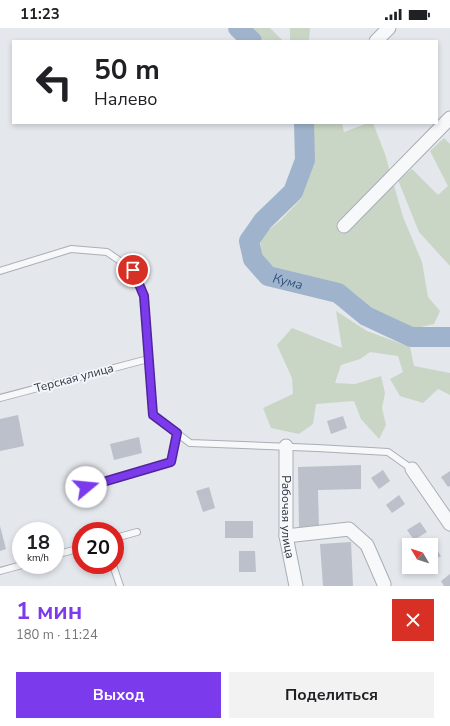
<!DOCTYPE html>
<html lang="ru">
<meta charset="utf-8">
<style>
:root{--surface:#fff;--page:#f2f2f2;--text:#202124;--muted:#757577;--accent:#7c3aed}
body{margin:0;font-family:"Nunito Sans",sans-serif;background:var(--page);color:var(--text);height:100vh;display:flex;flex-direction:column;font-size:15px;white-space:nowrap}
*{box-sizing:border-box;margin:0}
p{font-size:13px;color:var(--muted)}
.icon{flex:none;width:22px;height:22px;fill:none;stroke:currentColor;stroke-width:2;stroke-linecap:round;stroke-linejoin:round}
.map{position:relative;height:558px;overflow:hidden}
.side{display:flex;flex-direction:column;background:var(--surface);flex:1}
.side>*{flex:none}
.hud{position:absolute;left:12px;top:12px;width:426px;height:84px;border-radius:0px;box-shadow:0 2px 6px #0003;background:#fff;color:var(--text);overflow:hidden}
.needle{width:26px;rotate:309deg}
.fabs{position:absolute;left:402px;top:510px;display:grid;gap:8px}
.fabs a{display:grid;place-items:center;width:36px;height:36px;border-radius:0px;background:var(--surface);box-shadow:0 2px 6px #0003;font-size:20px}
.speed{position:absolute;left:12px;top:494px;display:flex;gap:8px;font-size:20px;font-weight:700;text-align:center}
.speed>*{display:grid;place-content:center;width:52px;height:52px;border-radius:50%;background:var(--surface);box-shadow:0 2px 6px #0003;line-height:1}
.speed small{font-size:10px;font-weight:400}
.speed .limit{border:6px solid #d22;background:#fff;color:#111}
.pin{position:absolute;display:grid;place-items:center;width:34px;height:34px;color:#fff;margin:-17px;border:2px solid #fff;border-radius:50%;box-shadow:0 1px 4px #0007}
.me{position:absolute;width:44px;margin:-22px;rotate:73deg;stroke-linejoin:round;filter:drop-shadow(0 0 3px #0008)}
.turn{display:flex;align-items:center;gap:14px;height:84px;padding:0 16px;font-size:18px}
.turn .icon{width:52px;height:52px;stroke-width:2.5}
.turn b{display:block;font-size:28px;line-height:34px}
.round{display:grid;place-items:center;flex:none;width:42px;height:42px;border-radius:0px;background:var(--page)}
.headline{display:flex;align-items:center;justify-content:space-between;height:68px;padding:0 16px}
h1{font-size:24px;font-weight:700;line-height:30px;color:var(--accent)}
.button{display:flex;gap:8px;margin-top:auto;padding:8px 16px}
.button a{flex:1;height:46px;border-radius:0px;background:var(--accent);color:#fff;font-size:16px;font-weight:700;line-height:46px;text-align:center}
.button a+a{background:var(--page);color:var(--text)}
.status{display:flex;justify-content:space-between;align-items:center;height:28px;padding:0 20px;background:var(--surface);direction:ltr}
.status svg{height:11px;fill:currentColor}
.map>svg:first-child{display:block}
.green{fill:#c9d6c5}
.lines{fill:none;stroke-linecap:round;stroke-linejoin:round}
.river{stroke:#9fb4cc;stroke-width:20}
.building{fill:#bbc0ca}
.service-casing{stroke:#a9aeb7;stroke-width:8}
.minor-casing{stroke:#a9aeb7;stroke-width:15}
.service{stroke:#f7f8fa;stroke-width:6}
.minor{stroke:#f7f8fa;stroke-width:13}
.route-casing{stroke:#51269a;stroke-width:10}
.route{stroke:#7c3aed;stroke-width:7}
.labels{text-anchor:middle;stroke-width:4;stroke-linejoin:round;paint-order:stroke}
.street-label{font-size:12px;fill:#2b3445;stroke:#f4f6f9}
.water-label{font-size:13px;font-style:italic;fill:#34527a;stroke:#f4f6f9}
</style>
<div class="status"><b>11:23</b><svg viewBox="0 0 49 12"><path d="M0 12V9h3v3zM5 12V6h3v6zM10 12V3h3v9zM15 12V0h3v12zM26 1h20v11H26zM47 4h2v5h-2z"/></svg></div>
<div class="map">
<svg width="450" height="558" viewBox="0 0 450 558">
<rect width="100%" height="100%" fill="#e4e7ec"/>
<g class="green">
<path d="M251 0H270L283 13H264Z"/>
<path d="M290 0H310L309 13H290Z"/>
<path d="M310 95H342L344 104 368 95H373L385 126 403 189 422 234 428 269 440 283 434 296 412 301 366 278 345 259 279 244 261 228 260 209 281 192 301 171 312 138Z"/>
<path d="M444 110 450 116V238L419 204 398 152 412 141 438 167 448 158 430 123Z"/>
<path d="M336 283 367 303 410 319 414 338 450 345V367L438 361 423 375 400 368 390 351 403 344 398 328 370 324 360 331 341 337 335 355 355 356 381 348 385 365 382 380 386 397 379 411 361 391 354 373 316 376 313 396 299 406 271 400 263 380 293 366 292 350 277 317 292 300 342 320Z"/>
</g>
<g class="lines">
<g class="river">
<path d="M238 0 252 13"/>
<path id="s1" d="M304 95 305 132 293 164 263 193 249 213 253 231 268 248 338 265 366 288 411 309H450"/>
</g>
</g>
<g class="building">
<path d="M18 387 24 418 0 423V391Z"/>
<path d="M343 388 347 400 331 406 327 393Z"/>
<path d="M139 409 142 425 114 432 110 416Z"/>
<path d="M361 437V461L318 462 319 499H299L298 439Z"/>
<path d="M383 442 390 453 379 461 371 450Z"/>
<path d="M450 443V458L448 459 441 449Z"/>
<path d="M209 459 215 480 203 484 196 463Z"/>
<path d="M399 467 405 476 392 485 386 477Z"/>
<rect x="225" y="493" width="28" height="17"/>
<path d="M420 494 427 504 414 512 407 502Z"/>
<path d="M0 498 6 521 0 523Z"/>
<path d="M351 514 353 558H323L320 516Z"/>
<path d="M435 519 441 528 431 534V522Z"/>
<path d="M239 523H255L256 544H239Z"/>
<path d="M450 546V558H444L441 553Z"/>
</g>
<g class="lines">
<defs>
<g id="service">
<path d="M0 243 71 221 107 224 133 242 144 268 153 387 190 415 317 420 388 424 412 441"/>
<path d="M0 370 148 331"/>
<path d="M72 463 171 434 177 405"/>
<path d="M115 510 137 504"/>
<path d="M55 527 81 520"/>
<path d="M113 537 120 558"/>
<path d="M0 543 22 537"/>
</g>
<g id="minor">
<path d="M376 13 389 0"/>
<path d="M344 198 450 90"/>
<path id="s2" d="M286 418V508L296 558"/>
<path d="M412 441 450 496"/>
<path d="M286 508 349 501 367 517 384 556"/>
</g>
</defs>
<use href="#service" class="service-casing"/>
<use href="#minor" class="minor-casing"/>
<use href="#service" class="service"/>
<use href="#minor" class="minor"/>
</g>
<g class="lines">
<defs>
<path id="route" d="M86 459 171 434 177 405 153 387 144 268 133 242"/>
</defs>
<use href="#route" class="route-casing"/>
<use href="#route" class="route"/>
</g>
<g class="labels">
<g class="street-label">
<text transform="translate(74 350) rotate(-15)" y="4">Терская улица</text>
<text dy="4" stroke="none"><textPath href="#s2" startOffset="71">Рабочая улица</textPath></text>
</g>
<g class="water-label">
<text dy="5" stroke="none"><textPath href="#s1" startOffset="199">Кума</textPath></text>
</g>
</g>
</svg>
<div class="fabs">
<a><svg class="needle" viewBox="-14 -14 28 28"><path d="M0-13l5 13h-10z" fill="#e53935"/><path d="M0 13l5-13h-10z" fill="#757577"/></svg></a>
</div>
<div class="speed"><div>18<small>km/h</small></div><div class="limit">20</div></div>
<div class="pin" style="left:133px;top:242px;background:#d93025"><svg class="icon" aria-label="arrive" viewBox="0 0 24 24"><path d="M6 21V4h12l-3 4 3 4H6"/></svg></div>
<svg class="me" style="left:86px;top:459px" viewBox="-20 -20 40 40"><circle r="19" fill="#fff"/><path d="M0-13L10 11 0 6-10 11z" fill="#7c3aed"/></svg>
<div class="hud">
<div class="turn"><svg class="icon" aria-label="left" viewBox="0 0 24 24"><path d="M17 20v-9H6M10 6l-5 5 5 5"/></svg><div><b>50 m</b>Налево</div></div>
</div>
</div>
<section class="side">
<div class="headline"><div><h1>1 мин</h1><p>180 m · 11:24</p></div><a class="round" style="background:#d93025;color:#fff"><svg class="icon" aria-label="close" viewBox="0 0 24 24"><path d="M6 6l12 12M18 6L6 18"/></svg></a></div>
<div class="button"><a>Выход</a><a>Поделиться</a></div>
</section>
